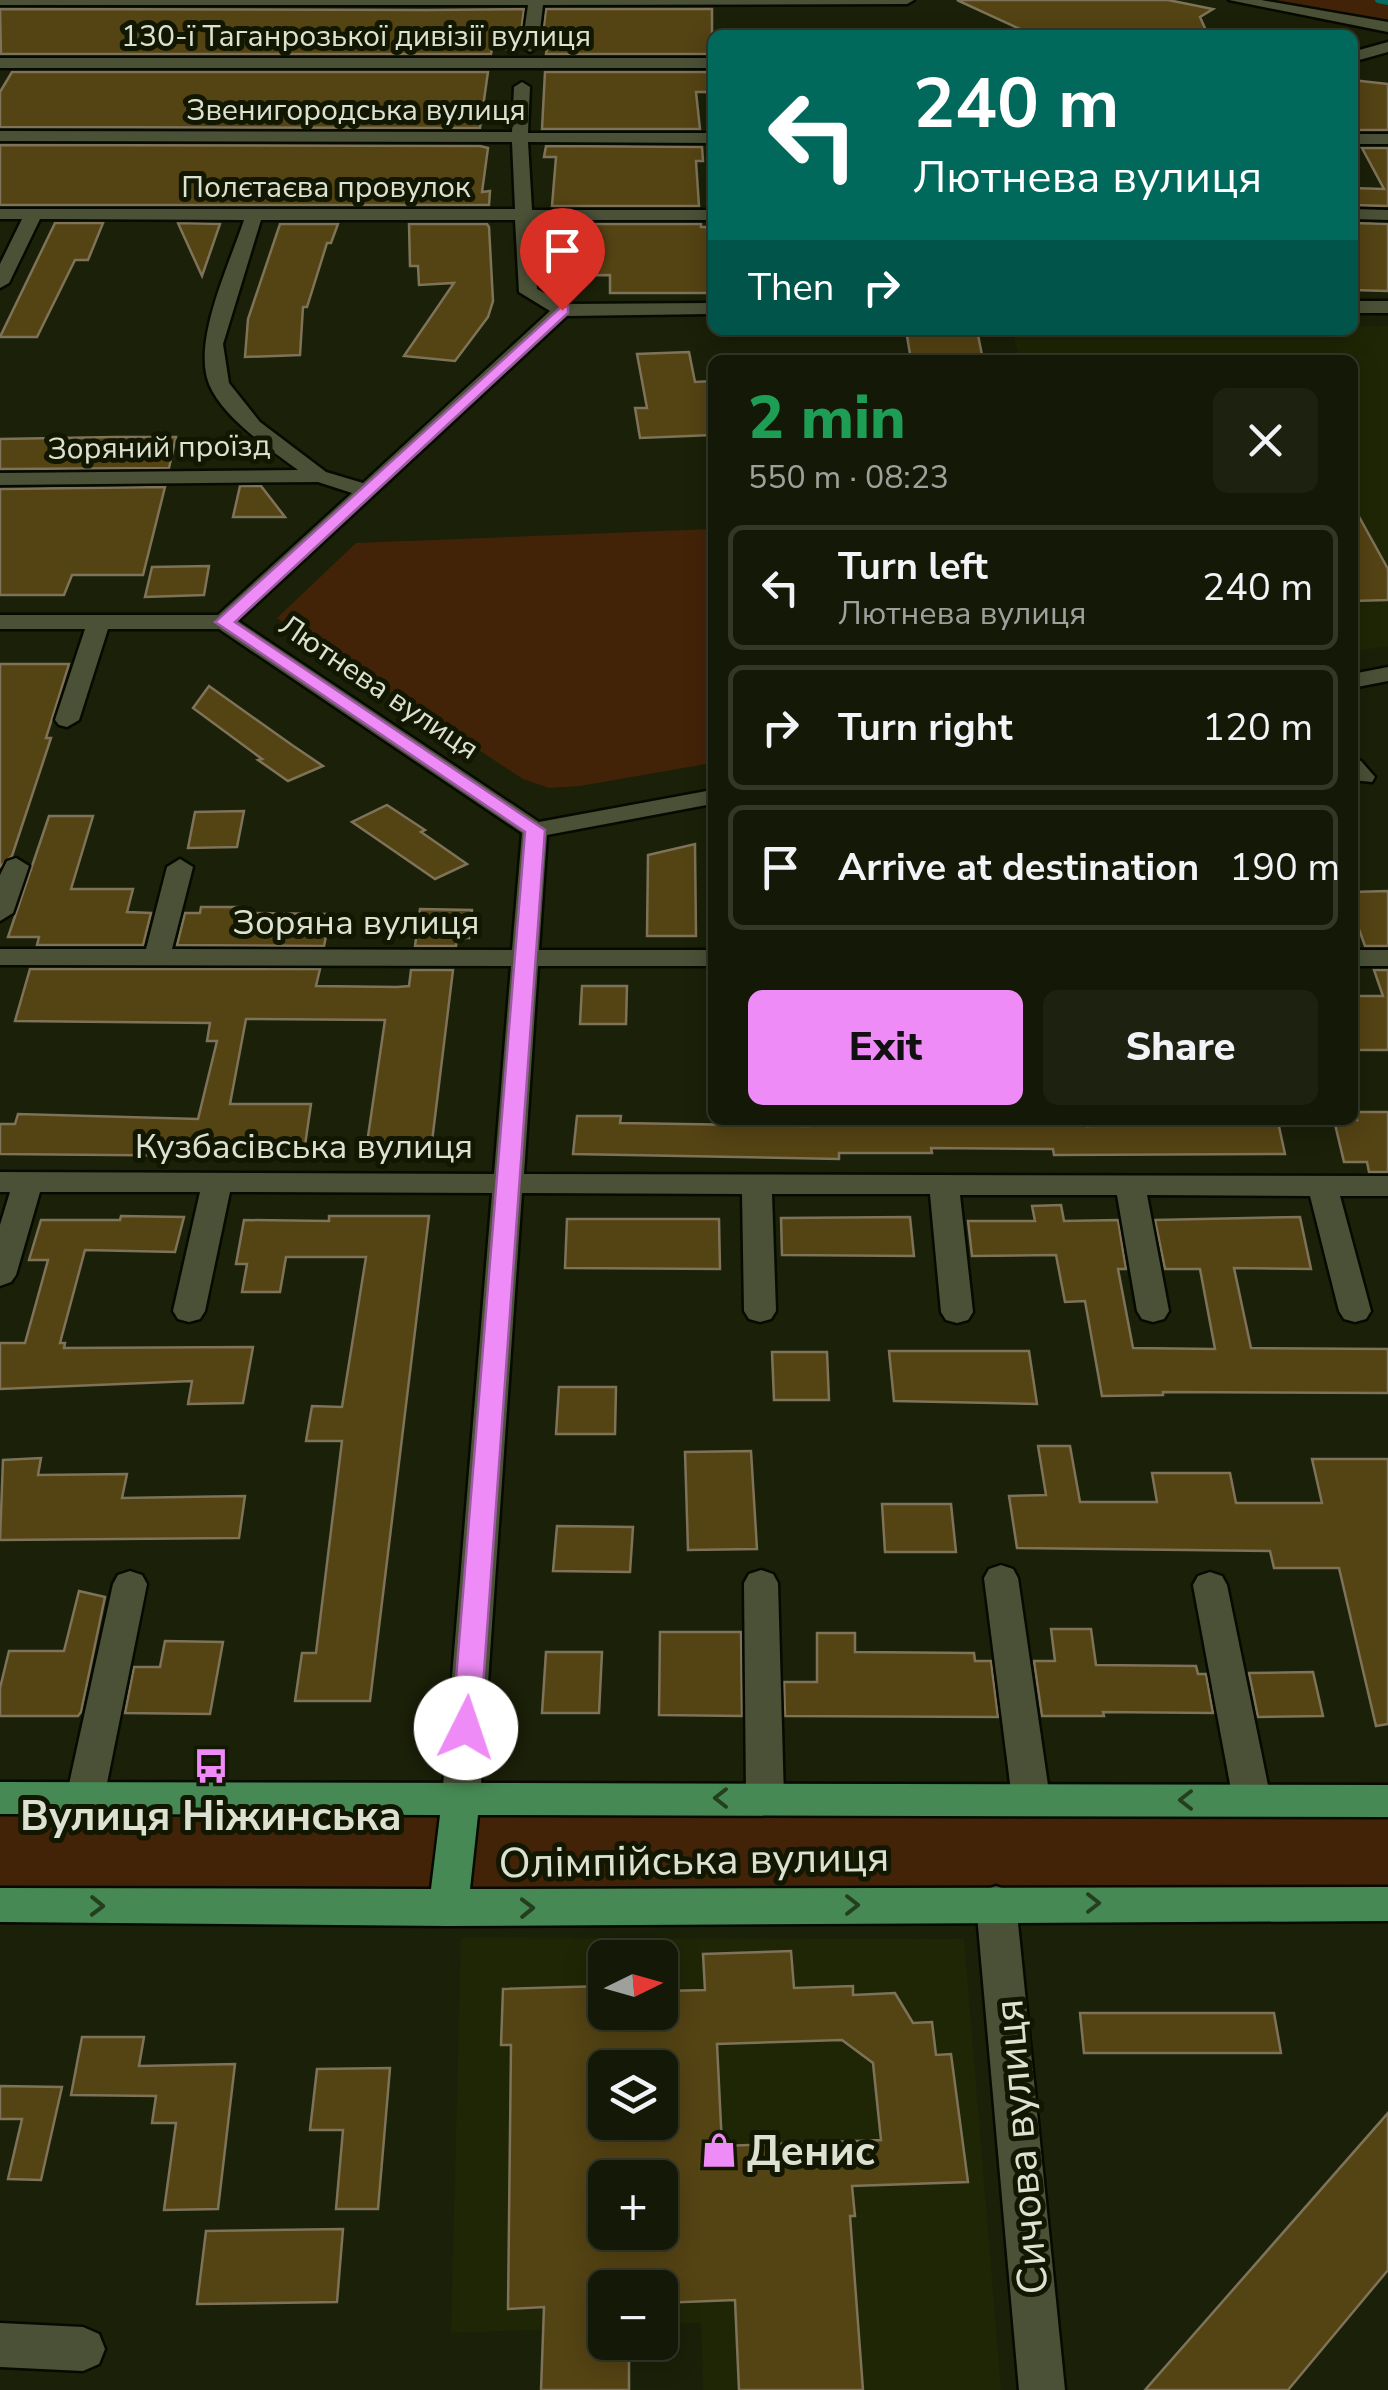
<!DOCTYPE html>
<meta charset="utf-8">
<style>
:root{--surface:#141806;--page:#1d2110;--text:#f1f3f6;--muted:#9da09b;--line:#333728;--accent:#ef8bf7}
body{margin:0;font-family:"Nunito Sans",sans-serif;background:var(--page);color:var(--text);height:100vh;display:flex;flex-direction:column;font-size:38px;white-space:nowrap}
*{box-sizing:border-box;margin:0}
p{font-size:32px;color:var(--muted)}
.icon{flex:none;width:55px;height:55px;fill:none;stroke:currentColor;stroke-width:2;stroke-linecap:round;stroke-linejoin:round}
.map{position:relative;flex:1;overflow:hidden}
.sheet{position:absolute;left:708px;top:355px;width:650px;height:770px;display:flex;flex-direction:column;background:var(--surface);border-radius:15px;box-shadow:0 5px 25px #0003,0 0 0 2px var(--line)}
.sheet>*{flex:none}
.hud{position:absolute;left:708px;top:30px;width:650px;height:305px;border-radius:15px;box-shadow:0 5px 25px #0003,0 0 0 2px var(--line);background:#00695c;color:#fff;overflow:hidden}
.needle{width:65px;rotate:85deg}
.controls{position:absolute;left:588px;top:1940px;display:grid;gap:20px}
.controls a{display:grid;place-items:center;width:90px;height:90px;border-radius:15px;background:var(--surface);box-shadow:0 5px 25px #0003,0 0 0 2px var(--line);font-size:50px}
.pin{position:absolute;display:grid;place-items:center;width:85px;height:85px;color:#fff;margin:-102px -42px;border-radius:50% 50% 50% 0;rotate:-45deg;box-shadow:0 0 10px #0007}
.pin .icon{rotate:45deg}
.me{position:absolute;width:110px;margin:-55px;rotate:4deg;stroke-linejoin:round;filter:drop-shadow(0 0 8px #0008)}
.turn{display:flex;align-items:center;gap:35px;height:210px;padding:0 40px;font-size:45px}
.turn .icon{width:130px;height:130px;stroke-width:2.5}
.turn b{display:block;font-size:70px;line-height:85px}
.then{display:flex;align-items:center;height:95px;padding:0 40px;background:#0003;gap:20px;font-size:38px}
.round{display:grid;place-items:center;flex:none;width:105px;height:105px;border-radius:15px;background:var(--page)}
.overview{display:flex;align-items:center;justify-content:space-between;height:170px;padding:0 40px}
h1{font-size:60px;font-weight:800;line-height:75px;color:#1e9e55}
.action{display:flex;gap:20px;margin-top:auto;padding:20px 40px}
.action a{flex:1;height:115px;border-radius:15px;background:var(--accent);color:#111;font-size:40px;font-weight:800;line-height:115px;text-align:center}
.action a+a{background:var(--page);color:var(--text)}
ul{padding:0;list-style:none}
li{display:flex;align-items:center;gap:30px;height:125px;margin:0 20px 15px;padding:0 20px;border:5px solid var(--line);border-radius:15px}
li div{flex:1}
li b{display:block;font-size:38px}
li em{font-style:normal}
.map>svg:first-child{display:block}
.built{fill:#1f2605;fill-rule:evenodd}
.green{fill:#422308}
.lines{fill:none;stroke-linecap:round;stroke-linejoin:round}
.stream{stroke:#026e63;stroke-width:6}
.building{fill:#544313;stroke:#7e7358;stroke-width:2.5;fill-rule:evenodd}
.minor-casing{stroke:#060a00;stroke-width:5}
.major-casing{stroke:#060a00;stroke-width:5}
.minor{fill:#4a5137;fill-rule:evenodd}
.major{fill:#468954;fill-rule:evenodd}
.oneway{stroke:#243f1e}
.route{fill:#ef8bf7;stroke:#9b5aa1;stroke-width:2.5}
.labels{text-anchor:middle;stroke-width:10;stroke-linejoin:round;paint-order:stroke}
.far-street-label{font-size:30px;fill:#dde1d2;stroke:#121701}
.street-label{font-size:35px;fill:#dde1d2;stroke:#121701}
.near-poi-label{font-size:42px;font-weight:bold;fill:#dde1d2;stroke:#121701}
.near-street-label{font-size:42px;fill:#dde1d2;stroke:#121701}
</style>
<div class="map">
<svg width="1388" height="2390" viewBox="0 0 1388 2390">
<rect width="100%" height="100%" fill="#1b2008"/>
<g class="built">
<path d="M1353 326H1388V646L1353 652 1352 360H1020L1012 331 1352 330Z"/>
<path d="M461 1938 964 1939 1001 2390H703L701 2323 660 2324V2288H605V2327L451 2333ZM605 1958H660V2012H605ZM605 2068H660V2122H605ZM605 2178H660V2232H605Z"/>
</g>
<g class="green">
<path d="M1232 0H1388V30Z"/>
<path d="M712 529V763L580 786 549 788 523 779 277 618 356 543Z"/>
<path d="M0 1798 1388 1800V1908L0 1904Z"/>
</g>
<g class="lines">
<path class="stream" d="M1378 0 1388 2"/>
</g>
<g class="building">
<path d="M957 0H1168L1213 9 1200 17 1208 35H1033Z"/>
<path d="M0 9 426 10 524 9 519 49H492L491 54H1Z"/>
<path d="M546 9H712V54H546L547 49H541Z"/>
<path d="M12 72H488L480 128 0 127V92Z"/>
<path d="M545 72H712V92H696L700 129H542Z"/>
<path d="M1352 80 1388 84V130H1353Z"/>
<path d="M0 145 480 146 488 148 482 192 490 191 489 205H0Z"/>
<path d="M546 146 702 147 703 161H696L699 206H552L556 157H544Z"/>
<path d="M1362 148H1388V206L1352 205V188L1384 189Z"/>
<path d="M55 223H103L88 260H75L37 337H0Z"/>
<path d="M178 223 220 224 202 276 182 232Z"/>
<path d="M1352 223 1388 224V291L1352 290Z"/>
<path d="M280 224H338L331 243H327L307 307H303L300 355 245 357 248 319Z"/>
<path d="M409 224H487L489 227 493 301 488 317 455 361 404 356 454 283 419 285 418 266H410Z"/>
<path d="M558 224H701V227H707L710 293H610V275L558 276Z"/>
<path d="M906 330H977L983 360H911Z"/>
<path d="M689 352 695 382 712 381V435L640 438 635 408H647L637 354Z"/>
<path d="M115 437H176L169 468 0 469V439Z"/>
<path d="M240 486H261L285 517H233Z"/>
<path d="M165 487 143 575H72L64 595H0V489Z"/>
<path d="M1352 504 1388 569V600L1352 601Z"/>
<path d="M209 566 204 595 145 597 152 567Z"/>
<path d="M0 664H69L46 738H51L12 856 0 867Z"/>
<path d="M209 686 292 745 323 766 288 781 258 760 262 759 193 708Z"/>
<path d="M387 805 425 830 421 832 467 864 435 879 352 822Z"/>
<path d="M244 811 237 847 188 848 195 812Z"/>
<path d="M49 816H93L71 889H133L127 912 151 913 143 945H37L39 937H8Z"/>
<path d="M695 844 696 936H647L648 855Z"/>
<path d="M1388 891V946H1365L1352 910V892Z"/>
<path d="M201 907H248L247 913 331 914 324 946 177 945 185 913H200Z"/>
<path d="M420 909 472 910 469 938H457L456 946H415Z"/>
<path d="M30 969H320L316 986 397 987 409 986 411 970H453L430 1158 365 1157 385 1020 246 1019 230 1104H311L304 1152 219 1156 0 1154V1124H15L18 1114 198 1119 217 1041H207L210 1023 15 1021Z"/>
<path d="M1374 970H1388V1050H1352V996H1383Z"/>
<path d="M582 986H627L626 1024H580Z"/>
<path d="M1355 1112H1388V1172H1369L1367 1162H1344L1334 1120H1357Z"/>
<path d="M577 1116H621L620 1123 808 1126V1120H1086L1087 1126 1278 1122 1285 1154 1054 1155 1053 1149 931 1148 932 1153H839V1159L573 1154Z"/>
<path d="M1061 1205 1064 1221 1118 1220 1126 1269H1118L1133 1348 1215 1349 1200 1269H1165L1155 1220 1300 1217 1311 1269 1234 1268 1251 1348 1388 1349V1393L1163 1392V1395L1102 1396 1085 1301 1065 1302 1056 1255 972 1256 968 1221H1035L1032 1206Z"/>
<path d="M121 1216 184 1217 175 1252 85 1250 60 1343H65L64 1348 253 1347 243 1403 188 1404 192 1381 0 1389V1343H25L48 1260H29L41 1220H120Z"/>
<path d="M329 1216H429L370 1701H295L302 1653H316L342 1441H306L312 1406 342 1407 366 1257H286L280 1292H242L247 1264H236L244 1220 329 1221Z"/>
<path d="M910 1217 914 1256 782 1255 781 1218Z"/>
<path d="M567 1219H719L720 1269 565 1268Z"/>
<path d="M889 1351H1029L1037 1404 894 1401Z"/>
<path d="M772 1352H827L829 1400H774Z"/>
<path d="M559 1387H616L615 1434H556Z"/>
<path d="M1038 1446H1070L1080 1502H1157L1152 1473H1230L1236 1503H1322L1312 1459H1388V1724L1376 1726 1339 1568H1274L1270 1551 1017 1548 1009 1496 1046 1495Z"/>
<path d="M751 1451 757 1549 688 1550 685 1452Z"/>
<path d="M41 1458 38 1475 127 1474 122 1498 245 1496 239 1538 0 1540 3 1460Z"/>
<path d="M882 1504H951L956 1552H885Z"/>
<path d="M557 1526 633 1527 630 1572 553 1571Z"/>
<path d="M79 1591 105 1597 81 1712 78 1716H0V1688L9 1651H64Z"/>
<path d="M1051 1629H1091L1096 1665 1196 1666 1198 1674H1206L1213 1713 1103 1712 1104 1716H1042L1034 1661H1055Z"/>
<path d="M660 1632H741L742 1716 659 1715Z"/>
<path d="M817 1633H855V1652L974 1653 975 1661H991L998 1717 785 1716 784 1682H817Z"/>
<path d="M165 1641 223 1642 210 1714 125 1713 134 1667H160Z"/>
<path d="M546 1652H602L599 1713H542Z"/>
<path d="M1313 1672 1323 1716 1258 1717 1249 1673Z"/>
<path d="M791 1951 794 1988 853 1986V1995L895 1993 913 2023 932 2022 936 2055 951 2054 968 2182 852 2186 855 2216H850L863 2390H739L735 2300 660 2303V2288H605V2342H629V2390H541L544 2307 508 2309 511 2045H501L503 1989 605 1986V2012H660V2004H665V1991L705 1990 703 1954ZM842 2040 873 2063 881 2140 722 2146 717 2044ZM605 2068H660V2122H605ZM605 2178H660V2232H605Z"/>
<path d="M1080 2013H1274L1281 2053H1084Z"/>
<path d="M82 2037H144L139 2066 235 2064 218 2209 164 2210 176 2123H152L156 2096 71 2095Z"/>
<path d="M390 2068 378 2209H336L343 2130H310L317 2069Z"/>
<path d="M0 2086 62 2087 41 2180 8 2179 22 2119H0Z"/>
<path d="M1388 2113V2270L1288 2390H1145Z"/>
<path d="M343 2229 337 2302 197 2304 206 2231Z"/>
</g>
<g class="lines">
<defs>
<g id="minor">
<path d="M0 0H914L907 4 543 5 538 47 530 52 522 47 528 5H0Z"/>
<path d="M1229 0H1261L1388 22V32Z"/>
<path d="M1388 42V52L1352 62V52Z"/>
<rect x="0" y="58" width="712" height="10"/>
<path d="M522 82 530 87 528 133H712V143L528 142 532 210H712V220H533L537 289 565 304 712 303V314L567 316 238 621 539 822 712 790V804L547 835 539 950H712V966H538L524 1174 1388 1176V1196H1340L1371 1311 1366 1319 1355 1322 1344 1319 1339 1311 1310 1196 1147 1195 1169 1311 1164 1319 1153 1322 1142 1319 1137 1311 1117 1195H960L973 1312 968 1320 957 1323 946 1320 941 1312 930 1194H772L776 1311 771 1319 760 1322 749 1319 744 1311 742 1194 522 1193 480 1798 474 1809 461 1814 448 1809 442 1798 492 1193 230 1192 205 1311 200 1319 189 1322 178 1319 173 1311 200 1192H40L16 1275 11 1282 0 1286V1225L10 1192H0V1172L494 1174 511 966 0 965V949H146L167 867 180 859 193 867 172 949 512 950 522 833 219 629H108L79 720 67 727 59 725 55 720 85 629H0V615H218L352 493 318 482 0 485V473L298 470C270 449 223 418 209 384 192 341 230 263 244 220L40 219 9 283 0 288V264L22 219H0V209H515L512 142 0 141V131L512 132 514 87ZM261 220H515L519 292 550 311 363 483 326 472 260 422 229 383 223 344Z"/>
<rect x="1352" y="134" width="36" height="10"/>
<path d="M1352 209 1388 210V220L1352 219Z"/>
<rect x="1352" y="301" width="36" height="12"/>
<path d="M1388 667V681L1352 688V674Z"/>
<path d="M1352 759 1361 761 1375 777 1372 782 1352 780Z"/>
<path d="M16 858 29 866 13 913 0 921V875L7 861Z"/>
<rect x="1352" y="950" width="36" height="16"/>
<path d="M1001 1565 1013 1569 1018 1578 1050 1799 1044 1810 1031 1815 1018 1810 1012 1799 984 1578 989 1569Z"/>
<path d="M761 1570 773 1574 778 1583 784 1798 778 1809 765 1814 752 1809 746 1798 744 1583 749 1574Z"/>
<path d="M130 1571 142 1575 147 1584 104 1798 98 1809 85 1814 72 1809 66 1798 113 1584 118 1575Z"/>
<path d="M1210 1572 1222 1576 1227 1585 1271 1800 1265 1811 1252 1816 1239 1811 1233 1800 1193 1585 1198 1576Z"/>
<path d="M996 1886 1010 1891 1016 1903 1065 2390H1019L976 1903 982 1891Z"/>
<path d="M0 2323 83 2327 99 2334 105 2349 99 2364 83 2371 0 2367Z"/>
</g>
<path id="major" d="M0 1782 1388 1785V1817L478 1815 470 1889 1388 1887V1921L448 1926 0 1922V1888L431 1889 440 1815 0 1814Z"/>
</defs>
<use href="#minor" class="minor-casing"/>
<use href="#major" class="major-casing"/>
<use href="#minor" class="minor"/>
<use href="#major" class="major"/>
</g>
<defs><path id="oneway-chevron" d="M-2-3.5L2.5 0L-2 3.5" fill="none" stroke-width="1.6" stroke-linecap="round" stroke-linejoin="round" transform="scale(2.5)"/></defs>
<g class="oneway">
<use href="#oneway-chevron" transform="translate(721 1798) rotate(180)"/>
<use href="#oneway-chevron" transform="translate(1186 1800) rotate(-180)"/>
<use href="#oneway-chevron" transform="translate(1093 1903)"/>
<use href="#oneway-chevron" transform="translate(852 1905)"/>
<use href="#oneway-chevron" transform="translate(97 1906) rotate(1)"/>
<use href="#oneway-chevron" transform="translate(527 1908) rotate(-1)"/>
</g>
<path class="route" d="M562 306 568 307V313L235 622 545 830 480 1728 476 1736 466 1739 456 1736 452 1728 525 832 215 622Z"/>
<defs>
<symbol id="bus-bare" viewBox="-9 -9 18 18"><path d="M-5-6H5V4H4V6H2V4H-2V6H-4V4H-5ZM-3.5-4V0h7V-4ZM-3.5 1.2v1.5H-2V1.2ZM2 1.2v1.5H3.5V1.2Z" fill="#ef8bf7" stroke="#121701" stroke-width="2.5" paint-order="stroke"/></symbol>
<symbol id="shop-bare" viewBox="-9 -9 18 18"><path d="M-5-2.5h2.3a2.7 3.5 0 0 1 5.4 0H5L5.5 6h-11ZM-1.5-2.5h3a1.5 2.3 0 0 0-3 0Z" fill="#ef8bf7" stroke="#121701" stroke-width="2.5" paint-order="stroke"/></symbol>
</defs>
<g fill-rule="evenodd">
<use href="#bus-bare" x="186" y="1741" width="50" height="50"/>
<use href="#shop-bare" x="694" y="2125" width="50" height="50"/>
</g>
<g class="labels">
<g class="far-street-label">
<text x="356" y="46">130-ї Таганрозької дивізії вулиця</text>
<text x="356" y="120">Звенигородська вулиця</text>
<text x="326" y="197">Полєтаєва провулок</text>
<text transform="translate(159 447) rotate(-1)" y="10">Зоряний проїзд</text>
<text transform="translate(379 687) rotate(34)" y="10">Лютнева вулиця</text>
</g>
<g class="street-label">
<text x="356" y="934">Зоряна вулиця</text>
<text x="304" y="1158">Кузбасівська вулиця</text>
</g>
<g class="near-poi-label">
<text x="211" y="1830">Вулиця Ніжинська</text>
<text x="747" y="2165" text-anchor="start">Денис</text>
</g>
<g class="near-street-label">
<text transform="translate(694 1859) rotate(-1)" y="15">Олімпійська вулиця</text>
<text transform="translate(1020 2147) rotate(-95)" y="15">Сичова вулиця</text>
</g>
</g>
</svg>
<div class="controls">
<a><svg class="needle" viewBox="-14 -14 28 28"><path d="M0-13l5 13h-10z" fill="#e53935"/><path d="M0 13l5-13h-10z" fill="#9da09b"/></svg></a>
<a><svg class="icon" aria-label="layers" viewBox="0 0 24 24"><path d="M12 4l9 5-9 5-9-5zM3 14l9 5 9-5"/></svg></a>
<a>+</a>
<a>−</a>
</div>
<div class="pin" style="left:562px;top:310px;background:#d93025"><svg class="icon" aria-label="arrive" viewBox="0 0 24 24"><path d="M6 21V4h12l-3 4 3 4H6"/></svg></div>
<svg class="me" style="left:466px;top:1728px" viewBox="-20 -20 40 40"><circle r="19" fill="#fff"/><path d="M0-13L10 11 0 6-10 11z" fill="#ef8bf7"/></svg>
<div class="hud">
<div class="turn"><svg class="icon" aria-label="left" viewBox="0 0 24 24"><path d="M17 20v-9H6M10 6l-5 5 5 5"/></svg><div><b>240 m</b>Лютнева вулиця</div></div>
<div class="then">Then<svg class="icon" aria-label="right" viewBox="0 0 24 24"><path d="M7 20v-9h11M14 6l5 5-5 5"/></svg></div>
</div>
<section class="sheet">
<div class="overview"><div><h1>2 min</h1><p>550 m · 08:23</p></div><a class="round"><svg class="icon" aria-label="close" viewBox="0 0 24 24"><path d="M6 6l12 12M18 6L6 18"/></svg></a></div>
<ul>
<li><svg class="icon" aria-label="left" viewBox="0 0 24 24"><path d="M17 20v-9H6M10 6l-5 5 5 5"/></svg><div><b>Turn left</b><p>Лютнева вулиця</p></div><em>240 m</em></li>
<li><svg class="icon" aria-label="right" viewBox="0 0 24 24"><path d="M7 20v-9h11M14 6l5 5-5 5"/></svg><div><b>Turn right</b></div><em>120 m</em></li>
<li><svg class="icon" aria-label="arrive" viewBox="0 0 24 24"><path d="M6 21V4h12l-3 4 3 4H6"/></svg><div><b>Arrive at destination</b></div><em>190 m</em></li>
</ul>
<div class="action"><a>Exit</a><a>Share</a></div>
</section>
</div>
